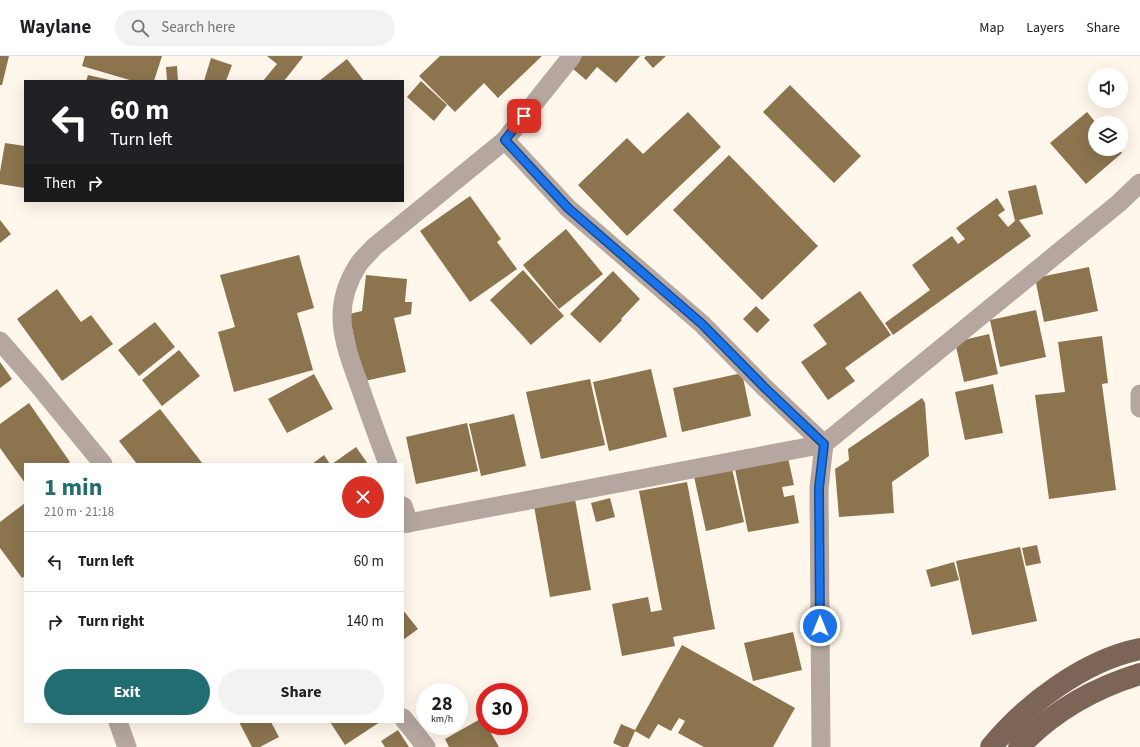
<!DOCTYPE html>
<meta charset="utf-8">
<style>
:root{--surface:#fff;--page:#f2f2f2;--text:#202124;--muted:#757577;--line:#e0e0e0;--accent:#216d71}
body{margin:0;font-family:"Source Sans 3",sans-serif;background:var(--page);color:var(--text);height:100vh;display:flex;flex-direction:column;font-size:15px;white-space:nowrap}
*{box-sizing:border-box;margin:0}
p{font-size:13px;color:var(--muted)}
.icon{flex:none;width:22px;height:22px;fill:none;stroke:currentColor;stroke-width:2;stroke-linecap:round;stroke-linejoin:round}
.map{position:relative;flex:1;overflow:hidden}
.sheet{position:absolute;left:24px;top:407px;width:380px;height:260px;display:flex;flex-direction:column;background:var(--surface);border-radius:0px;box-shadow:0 4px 16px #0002}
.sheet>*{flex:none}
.top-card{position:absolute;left:24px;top:24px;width:380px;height:122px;border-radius:0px;box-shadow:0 4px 16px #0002;background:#202124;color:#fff;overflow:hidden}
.controls{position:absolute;left:1088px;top:12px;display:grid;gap:8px}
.controls a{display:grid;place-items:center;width:40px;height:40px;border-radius:50%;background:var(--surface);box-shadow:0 4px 16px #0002;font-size:20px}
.speed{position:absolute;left:416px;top:627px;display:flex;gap:8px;font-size:20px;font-weight:700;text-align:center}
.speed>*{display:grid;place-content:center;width:52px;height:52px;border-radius:50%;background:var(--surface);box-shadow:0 4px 16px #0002;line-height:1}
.speed small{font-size:10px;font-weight:400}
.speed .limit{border:6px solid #d22;background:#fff;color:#111}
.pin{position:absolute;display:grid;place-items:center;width:34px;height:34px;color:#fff;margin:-17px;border-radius:8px;box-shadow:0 2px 6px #0006}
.me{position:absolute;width:44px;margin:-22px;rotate:0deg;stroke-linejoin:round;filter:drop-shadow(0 0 3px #0008)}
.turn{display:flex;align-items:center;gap:14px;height:84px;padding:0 20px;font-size:18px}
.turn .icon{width:52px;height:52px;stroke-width:2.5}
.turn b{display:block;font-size:28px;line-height:34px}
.then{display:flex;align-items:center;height:38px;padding:0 20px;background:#0003;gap:8px;font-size:15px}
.round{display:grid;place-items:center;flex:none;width:42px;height:42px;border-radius:21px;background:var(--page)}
.headline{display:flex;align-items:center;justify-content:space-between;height:68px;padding:0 20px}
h1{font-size:24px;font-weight:700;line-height:30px;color:var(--accent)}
.action{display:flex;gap:8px;margin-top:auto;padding:8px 20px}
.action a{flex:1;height:46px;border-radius:24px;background:var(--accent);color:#fff;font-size:16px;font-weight:700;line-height:46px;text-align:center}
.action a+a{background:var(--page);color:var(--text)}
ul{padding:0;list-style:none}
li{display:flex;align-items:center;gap:12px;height:60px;padding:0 20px;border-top:1px solid var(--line)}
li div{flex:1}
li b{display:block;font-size:15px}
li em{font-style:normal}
header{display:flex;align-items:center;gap:24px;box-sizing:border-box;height:56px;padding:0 20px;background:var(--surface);border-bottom:1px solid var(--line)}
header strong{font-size:19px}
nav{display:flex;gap:22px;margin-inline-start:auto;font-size:14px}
.search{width:280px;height:36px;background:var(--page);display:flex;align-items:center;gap:10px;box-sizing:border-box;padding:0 14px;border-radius:22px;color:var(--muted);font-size:15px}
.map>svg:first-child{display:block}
.building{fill:#8b744e}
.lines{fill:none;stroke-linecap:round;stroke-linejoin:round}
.minor{stroke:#b5a79f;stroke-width:19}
.primary{stroke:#7c6456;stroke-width:22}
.route-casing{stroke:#114b97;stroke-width:10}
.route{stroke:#1a73e8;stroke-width:7}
</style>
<header>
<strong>Waylane</strong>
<div class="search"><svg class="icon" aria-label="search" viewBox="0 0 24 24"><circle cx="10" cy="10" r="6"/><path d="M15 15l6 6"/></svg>Search here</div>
<nav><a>Map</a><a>Layers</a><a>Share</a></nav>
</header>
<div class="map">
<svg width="1140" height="691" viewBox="0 0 1140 691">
<rect width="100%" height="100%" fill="#fff7eb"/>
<g class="building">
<path d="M0 0H9L2 29H0Z"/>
<path d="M85 0H162L154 25H133L82 10Z"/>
<path d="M267 0H302L303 1 284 25H263L277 8Z"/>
<path d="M440 0H542L498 42 484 27 455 56 419 20Z"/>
<path d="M582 0H640L616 27 597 11 586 24 572 12Z"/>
<path d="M646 0H666L653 12 644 2Z"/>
<path d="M211 2 232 9 226 25H204Z"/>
<path d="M347 3 364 25H319Z"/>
<path d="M177 10 178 25H167L166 11Z"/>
<path d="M88 19 110 24V25H86Z"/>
<path d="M421 25 447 49 434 65 407 41Z"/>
<path d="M790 29 861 100 834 127 763 56Z"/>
<path d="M688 56 721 91 627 180 578 129 627 82 643 98Z"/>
<path d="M1087 56 1096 67 1095 93H1118L1122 97 1086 128 1050 87Z"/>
<path d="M5 87 25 90V132L0 128V116Z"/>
<path d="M729 99 818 190 762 244 673 154Z"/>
<path d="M1036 129 1043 158 1019 164 1031 180 893 279 885 267 930 234 912 209 952 180 958 188 965 183 956 172 997 142 1005 154 998 159 1008 171 1015 165 1008 135Z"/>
<path d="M470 140 501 183 497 186 517 213 470 246 420 175Z"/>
<path d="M0 164 11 178 0 187Z"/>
<path d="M566 173 603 218 559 253 523 209Z"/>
<path d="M299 199 314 252 297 257 313 314 234 336 218 276 235 271 220 219Z"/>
<path d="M1089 211 1098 255 1044 266 1035 222Z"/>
<path d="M523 214 564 260 531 289 490 244Z"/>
<path d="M613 215 640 243 621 263 622 264 600 287 570 258Z"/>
<path d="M366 219 407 223 405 246H412L411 258 394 262 406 316 369 324H363L349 258 362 255Z"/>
<path d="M57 233 81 266 91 259 113 288 62 325 17 263Z"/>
<path d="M860 235 891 279 845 312 855 325 828 344 801 306 827 288 813 269Z"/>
<path d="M756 250 770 264 757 277 743 263Z"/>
<path d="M1036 254 1046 301 1000 311 990 264Z"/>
<path d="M155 266 175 291 139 320 118 294Z"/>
<path d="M989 278 998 318 964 326 955 286Z"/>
<path d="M1102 280 1108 327 1102 328 1116 434 1049 443 1035 339 1065 336 1058 286Z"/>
<path d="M179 294 200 320 162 350 142 324Z"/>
<path d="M0 306 12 323 0 332Z"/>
<path d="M651 313 667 381 609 395 593 326Z"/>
<path d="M742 317 751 360 682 376 673 332Z"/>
<path d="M314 318 333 353 287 377 268 343Z"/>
<path d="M590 323 605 389 541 403 526 336Z"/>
<path d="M993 328 1003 377 965 384 955 336Z"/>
<path d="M922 342 925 347 929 400 892 426 894 457 839 461 835 413 849 404 848 393Z"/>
<path d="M29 347 70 406 67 408H25V427L0 392V368Z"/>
<path d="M160 353 203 408H137L119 385Z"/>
<path d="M514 358 526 410 481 420 469 368Z"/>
<path d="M467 367 478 415 416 428 406 381Z"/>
<path d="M356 391 368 408H332Z"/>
<path d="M324 399 330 408H312Z"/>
<path d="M788 402 794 429 782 431 784 441 794 439 799 467 748 476 735 413Z"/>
<path d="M731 408 744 466 706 475 693 416Z"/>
<path d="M687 426 715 573 673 581 675 590 622 600 612 548 648 541 651 556 662 554 639 435Z"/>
<path d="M610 442 615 461 596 466 591 447Z"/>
<path d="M575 443 591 534 550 541 534 450Z"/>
<path d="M25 447V520L22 522 0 492V466Z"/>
<path d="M1037 489 1041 507 1026 510 1022 492Z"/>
<path d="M1020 491 1037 565 972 579 956 505Z"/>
<path d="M954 506 959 524 931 531 926 514Z"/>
<path d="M403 554 418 573 403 584Z"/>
<path d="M793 576 802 614 753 625 744 587Z"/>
<path d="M682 589 795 652 773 691H704L678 677 685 665 679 662 671 675 658 668 649 683 635 675 628 691H622L613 687 621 668 635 674Z"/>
<path d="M482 662 485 667V670H487L499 691H449L445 683Z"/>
<path d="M239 666H271L279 681 260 691H252Z"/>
<path d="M330 666H380L345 689Z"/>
<path d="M398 674 409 691H385L381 685Z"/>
</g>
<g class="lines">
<g class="minor">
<path d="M505 84 568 152 702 268 764 331 824 388"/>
<path d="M0 285 34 324 103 408"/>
<path d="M1140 338V352"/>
<path d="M388 408C378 382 369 357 360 331 344 287 330 253 358 209 362 203 369 197 374 191L505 84 572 0"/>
<path d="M403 450 409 467"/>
<path d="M403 468 824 388 1119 147 1140 127"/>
<path d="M403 662 426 691"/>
<path d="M118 666 127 691"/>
<path d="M821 691 819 432 824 388"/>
</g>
<g class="primary">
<path d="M991 691C1026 648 1085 604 1140 593"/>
<path d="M1019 691C1052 656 1094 632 1140 618"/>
</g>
</g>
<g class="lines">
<defs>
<path id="route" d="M524 60 505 84 568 152 702 268 764 331 824 388 819 432 820 570"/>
</defs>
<use href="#route" class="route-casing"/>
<use href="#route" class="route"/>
</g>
</svg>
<div class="controls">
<a><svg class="icon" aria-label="sound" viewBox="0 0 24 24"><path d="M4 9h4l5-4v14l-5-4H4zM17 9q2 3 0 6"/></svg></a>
<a><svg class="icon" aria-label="layers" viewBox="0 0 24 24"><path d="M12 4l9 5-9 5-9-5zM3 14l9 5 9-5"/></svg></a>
</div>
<div class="speed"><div>28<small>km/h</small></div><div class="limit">30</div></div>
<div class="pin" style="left:524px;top:60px;background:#d93025"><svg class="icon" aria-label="arrive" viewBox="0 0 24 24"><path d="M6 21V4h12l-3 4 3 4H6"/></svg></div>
<svg class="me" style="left:820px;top:570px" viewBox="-20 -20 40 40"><circle r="17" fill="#1a73e8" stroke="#fff" stroke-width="3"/><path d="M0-11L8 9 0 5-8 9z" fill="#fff"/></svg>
<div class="top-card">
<div class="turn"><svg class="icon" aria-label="left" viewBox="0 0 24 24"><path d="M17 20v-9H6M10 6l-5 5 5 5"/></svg><div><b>60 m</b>Turn left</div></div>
<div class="then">Then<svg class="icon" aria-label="right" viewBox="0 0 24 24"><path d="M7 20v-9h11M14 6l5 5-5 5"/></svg></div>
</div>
<section class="sheet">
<div class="headline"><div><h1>1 min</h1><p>210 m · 21:18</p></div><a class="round" style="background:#d93025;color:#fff"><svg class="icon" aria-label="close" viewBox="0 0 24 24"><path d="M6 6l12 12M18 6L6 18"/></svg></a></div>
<ul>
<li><svg class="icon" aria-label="left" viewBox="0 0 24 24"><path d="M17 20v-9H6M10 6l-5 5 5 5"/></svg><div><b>Turn left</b></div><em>60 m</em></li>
<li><svg class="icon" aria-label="right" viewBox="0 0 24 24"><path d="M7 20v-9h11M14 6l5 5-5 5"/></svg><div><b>Turn right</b></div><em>140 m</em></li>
</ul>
<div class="action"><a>Exit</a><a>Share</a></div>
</section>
</div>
